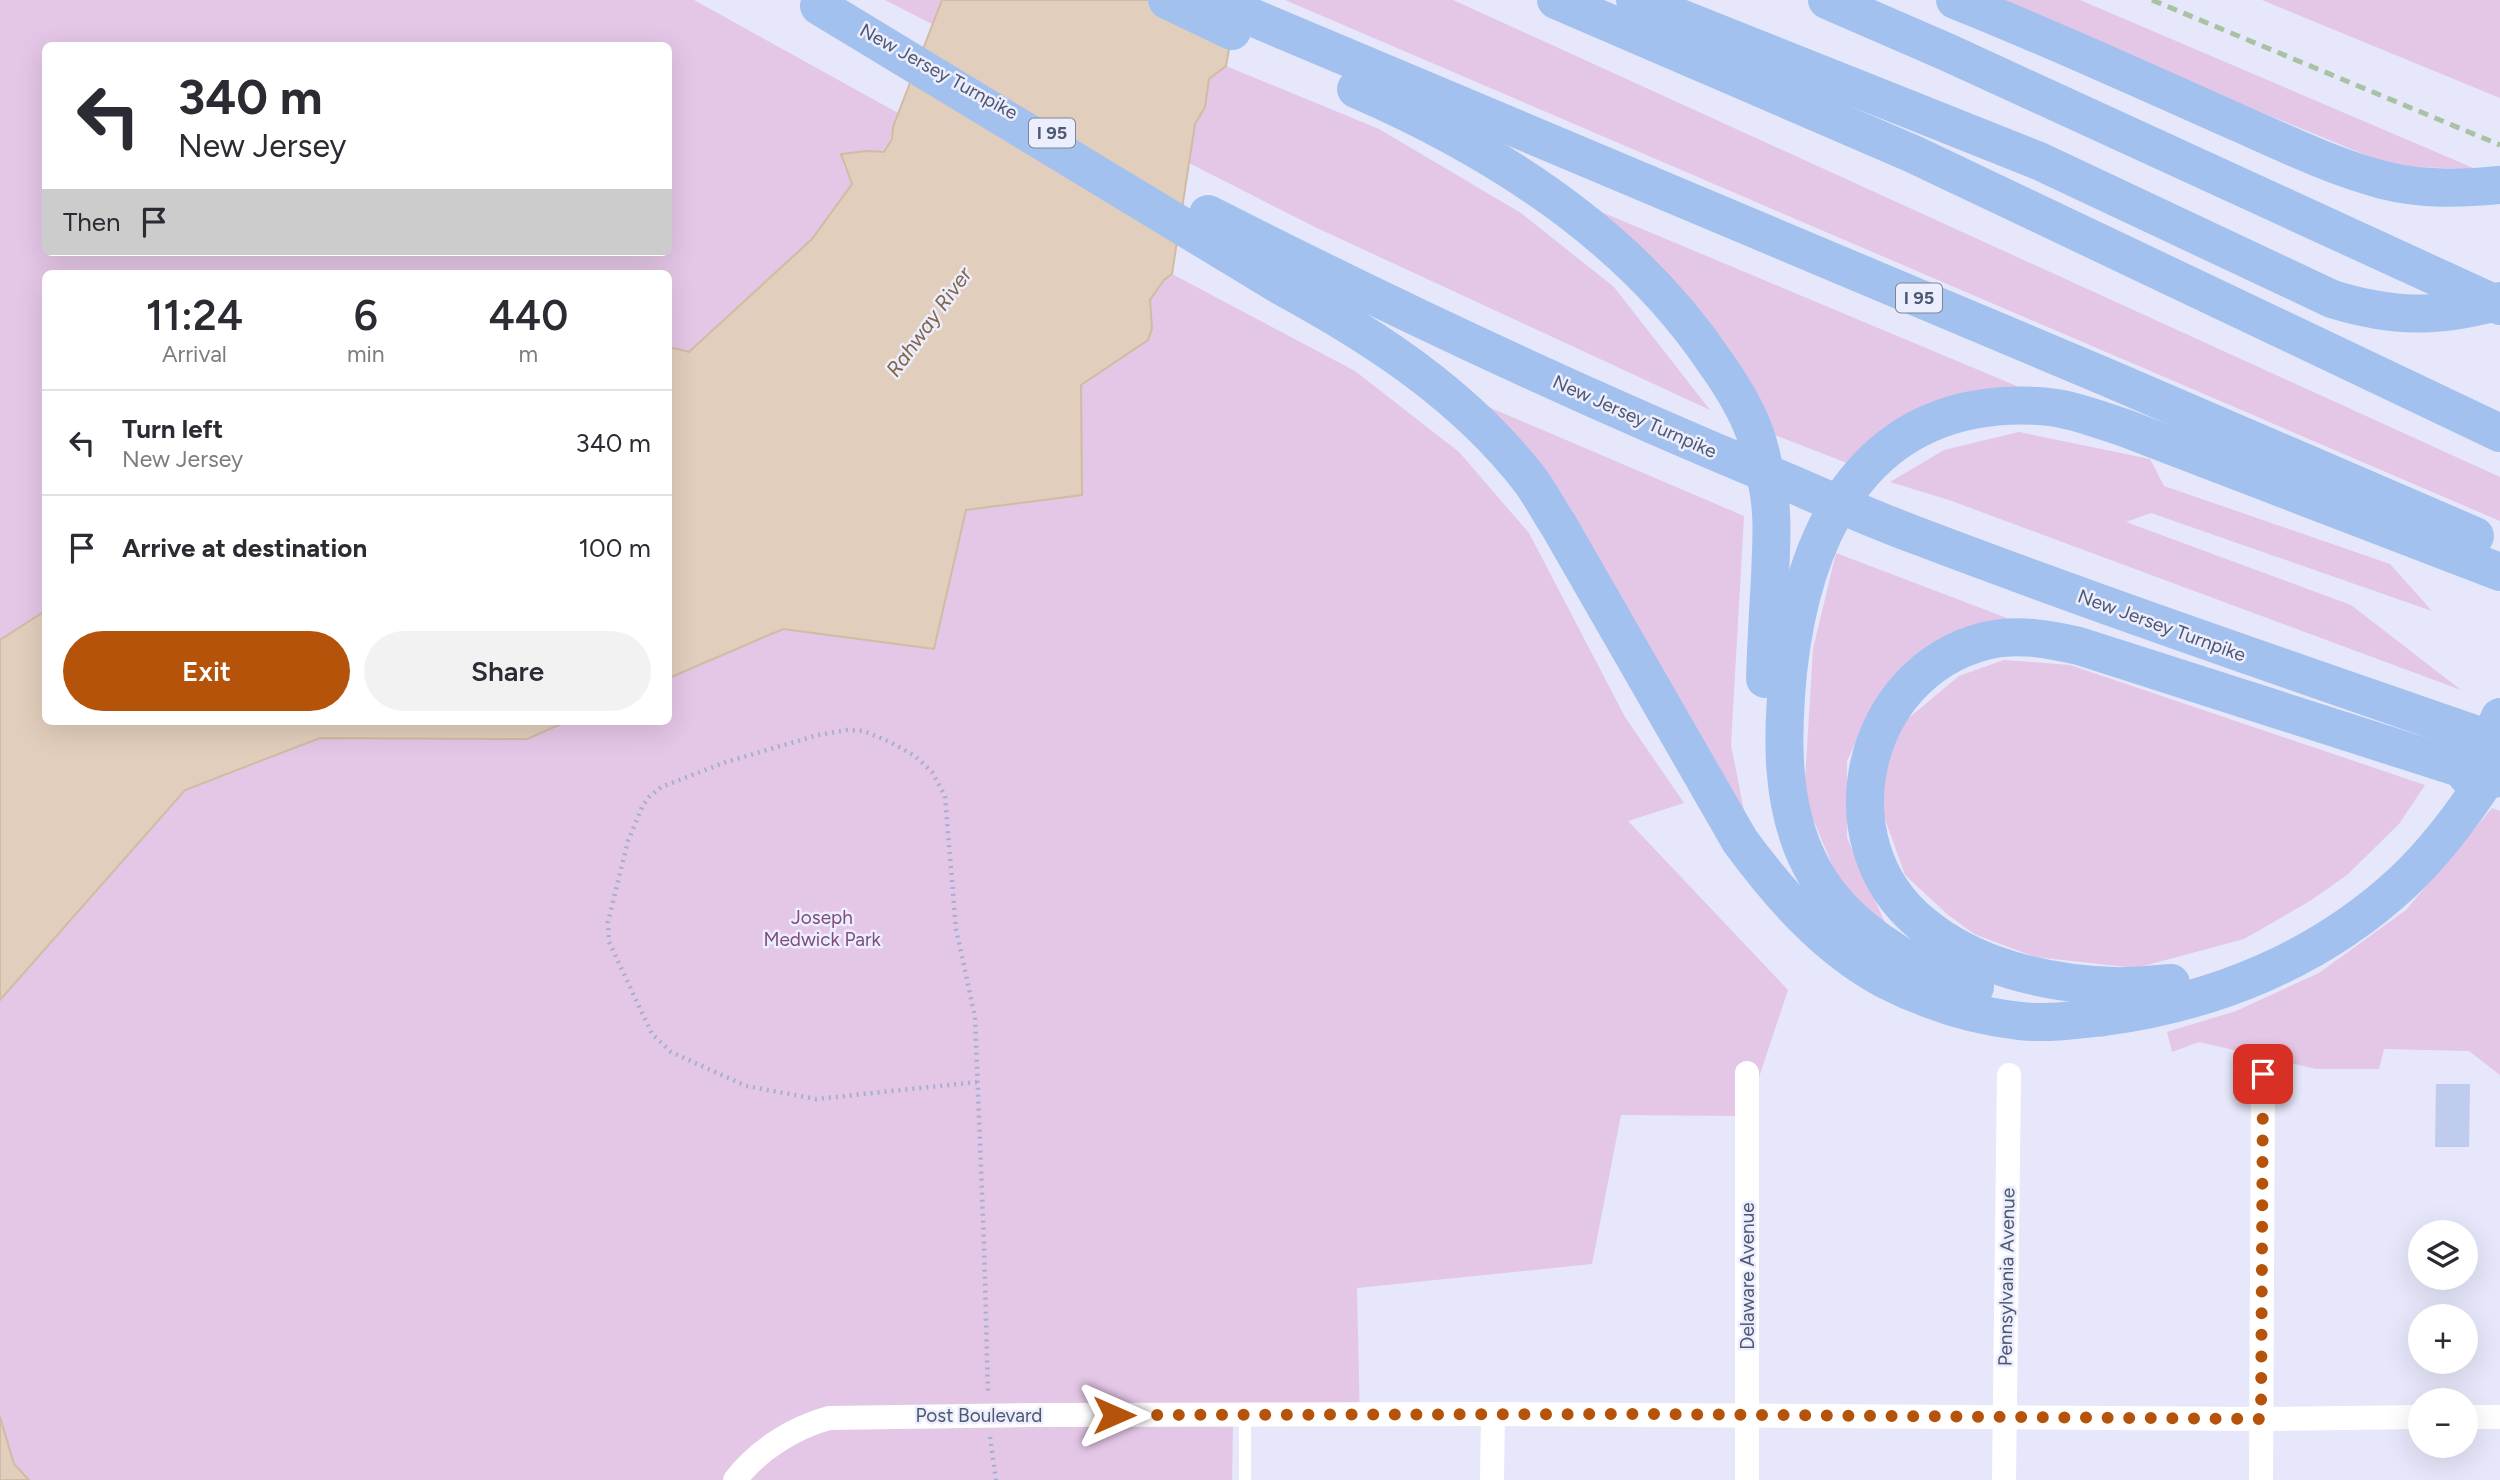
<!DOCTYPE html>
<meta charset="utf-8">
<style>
:root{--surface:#fff;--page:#f2f2f3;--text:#2b2b33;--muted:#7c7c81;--line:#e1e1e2;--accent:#b45309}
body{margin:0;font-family:Figtree,sans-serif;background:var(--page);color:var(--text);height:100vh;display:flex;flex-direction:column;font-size:26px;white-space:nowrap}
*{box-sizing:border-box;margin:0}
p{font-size:23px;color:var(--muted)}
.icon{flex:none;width:38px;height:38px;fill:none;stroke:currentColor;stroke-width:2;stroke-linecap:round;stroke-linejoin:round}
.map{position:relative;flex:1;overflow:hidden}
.drawer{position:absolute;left:42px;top:270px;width:630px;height:455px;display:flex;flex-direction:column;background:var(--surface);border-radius:10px;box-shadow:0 7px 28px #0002}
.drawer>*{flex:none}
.banner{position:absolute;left:42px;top:42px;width:630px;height:214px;border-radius:10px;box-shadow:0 7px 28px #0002;background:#fff;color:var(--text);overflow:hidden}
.fabs{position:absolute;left:2408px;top:1220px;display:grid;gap:14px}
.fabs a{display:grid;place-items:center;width:70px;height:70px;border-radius:50%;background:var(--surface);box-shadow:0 7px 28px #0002;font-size:35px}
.pin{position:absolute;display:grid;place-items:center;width:60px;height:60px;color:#fff;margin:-30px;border-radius:14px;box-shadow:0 4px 10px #0006}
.me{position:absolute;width:77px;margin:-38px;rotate:90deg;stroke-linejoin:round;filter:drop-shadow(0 0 5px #0008)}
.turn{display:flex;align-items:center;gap:24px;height:147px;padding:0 21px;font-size:32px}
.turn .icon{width:91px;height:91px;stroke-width:2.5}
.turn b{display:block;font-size:49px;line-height:60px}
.then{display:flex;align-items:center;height:66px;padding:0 21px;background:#0003;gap:14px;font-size:26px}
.eta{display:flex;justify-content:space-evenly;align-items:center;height:119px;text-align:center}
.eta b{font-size:42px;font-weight:600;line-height:49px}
.cta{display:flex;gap:14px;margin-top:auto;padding:14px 21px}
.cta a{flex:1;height:80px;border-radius:42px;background:var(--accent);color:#fff;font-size:28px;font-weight:600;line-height:80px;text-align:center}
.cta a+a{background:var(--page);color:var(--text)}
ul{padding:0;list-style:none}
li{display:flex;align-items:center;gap:21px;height:105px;padding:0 21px;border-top:2px solid var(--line)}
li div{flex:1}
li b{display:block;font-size:26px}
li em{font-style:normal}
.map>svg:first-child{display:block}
.green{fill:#e4c6e6;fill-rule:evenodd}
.water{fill:#e2cebc;stroke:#d2bba3;stroke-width:2}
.building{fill:#c0cced}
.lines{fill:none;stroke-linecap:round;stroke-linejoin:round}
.path{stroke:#a3b0d2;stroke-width:4.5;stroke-dasharray:2 5;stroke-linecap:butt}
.lane{stroke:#fff;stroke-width:12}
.street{stroke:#fff;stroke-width:24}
.highway{stroke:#a2c1ee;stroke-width:38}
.rail{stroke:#a9c2a5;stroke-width:5;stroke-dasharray:10 7;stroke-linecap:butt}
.route{stroke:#b45309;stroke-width:12;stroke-dasharray:0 21.6}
.labels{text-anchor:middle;stroke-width:5;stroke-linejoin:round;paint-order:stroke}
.shield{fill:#ecedfd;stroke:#7d859b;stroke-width:2}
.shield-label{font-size:18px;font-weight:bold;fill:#4d5871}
.street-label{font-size:19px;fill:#4d5871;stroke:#ecedfd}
.park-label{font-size:19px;fill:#814c7e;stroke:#ecedfd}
.water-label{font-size:21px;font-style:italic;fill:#826649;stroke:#ecedfd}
</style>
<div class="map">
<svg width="2500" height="1480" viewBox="0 0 2500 1480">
<rect width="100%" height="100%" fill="#e6e7fa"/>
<g class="green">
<path d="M0 0H694L898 113C893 127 892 140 884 152L867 151 843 164 852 183 812 239 689 352 669 347 668 273H46L45 611 0 640ZM46 46H668V252H46Z"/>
<path d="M885 0H942L932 24Z"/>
<path d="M1285 0H1453L2500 477V521Z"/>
<path d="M1988 0H2080L2478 170 2390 165Z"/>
<path d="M2262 0H2500V98Z"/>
<path d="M1226 66 1379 129 1521 213 1614 287 1710 410 1317 228 1189 163 1195 124 1205 107 1209 79Z"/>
<path d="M1592 208 2043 397H1951L1882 429 1852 465 1767 432Z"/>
<path d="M1172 274 1355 371 1459 452 1529 533 1625 717 1684 803 1628 821 1788 990 1746 1116 1621 1115 1592 1264 1357 1288 1360 1423 1233 1421 1232 1480H29L14 1464 0 1417V1000L185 790 320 738 527 739 568 721H668L669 678 783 629 934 649 966 510 1082 494 1081 384 1148 340 1152 328 1150 300 1164 280Z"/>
<path d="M1484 405 1744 516 1731 745 1747 826Z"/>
<path d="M2019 432 2150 459 2164 486 2390 564 2432 611 2151 513 2126 522 2351 605 2461 690 1949 500 1890 482 1944 450Z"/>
<path d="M1836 553 2007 618 1874 703 1847 761V838L1887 927 1843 891 1804 797 1813 649Z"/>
<path d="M2004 660 2070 665 2425 785 2399 824 2347 875 2310 901 2244 939 2136 968 2035 957 1974 934 1947 914 1905 875 1881 808 1887 760 1905 721 1959 676Z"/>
<path d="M2492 808 2500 811V1075L2469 1051 2384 1049 2379 1069H2316L2199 1042 2172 1052 2167 1032 2236 1011 2319 973 2406 910Z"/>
</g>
<g class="water">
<path d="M942 0H1238L1226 66 1209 79 1205 107 1195 124 1172 274 1164 280 1150 300 1152 328 1148 340 1081 385 1082 495 966 510 934 649 783 629 669 678V347L689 352 812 239 852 184 841 154 867 151 884 152 892 139 893 127Z"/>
<path d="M45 611 46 721H568L527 739 320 738 185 790 0 1000V640Z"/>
<path d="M0 1417 14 1464 29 1480H0Z"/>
</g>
<path class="building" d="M2436 1084H2470L2469 1147H2435Z"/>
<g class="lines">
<g class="path">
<path d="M977 1082 816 1099 746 1086 671 1052 652 1034 609 942 608 922 628 841 643 805 649 797 661 787 726 762 818 735 847 730 864 731 890 742 915 756 932 772 945 796 956 929 975 1017 984 1243 988 1393"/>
<path d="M990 1437 996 1480"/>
</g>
<path class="lane" d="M1245 1480V1414"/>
<g class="street">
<path d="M1747 1073V1480"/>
<path d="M2466 1417H2500"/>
<path d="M735 1480C758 1450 793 1428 829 1418L1035 1415 1493 1414 2261 1419 2420 1417"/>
<path d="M1492 1480 1493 1414"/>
<path d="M2004 1480 2009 1075"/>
<path d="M2261 1480 2263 1074"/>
</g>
<g class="highway">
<path d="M1167 0 1232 31"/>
<path d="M1211 0 2106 377 2475 536"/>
<path d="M1556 0 1913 154 2500 433"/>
<path d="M1635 0 2039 161 2332 299C2394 318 2437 318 2500 301"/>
<path d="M1827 0 1949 53 2500 306"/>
<path d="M1955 0C2046 36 2135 77 2225 117 2276 139 2329 166 2383 180 2422 190 2461 189 2500 185"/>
<path d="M819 6 1281 286C1375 337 1464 395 1530 480 1541 495 1549 511 1559 526L1740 841C1779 894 1825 947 1884 979 1927 1001 1972 1016 2020 1021 2048 1024 2077 1020 2104 1017 2216 1002 2320 959 2403 882 2441 846 2473 801 2500 757"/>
<path d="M1356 89C1494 149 1630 235 1715 362 1730 383 1745 407 1754 431 1760 447 1764 466 1767 483 1774 514 1771 547 1770 578 1768 612 1766 645 1765 679"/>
<path d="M1208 214C1391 307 1578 395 1768 474 1818 495 1867 517 1918 536 2110 609 2305 675 2500 743"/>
<path d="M2467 776 2489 741 2500 717"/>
<path d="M2171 983C2152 984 2132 987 2113 986 2047 984 1973 967 1921 923 1822 841 1861 673 1985 641 2017 633 2049 639 2079 646L2494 779"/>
<path d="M1975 987C1961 982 1947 979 1935 973 1885 951 1834 913 1810 864 1780 805 1782 736 1788 672 1804 525 1870 397 2038 406 2067 407 2097 419 2125 428L2500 572"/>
</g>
<path class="rail" d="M2152 0 2500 145"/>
</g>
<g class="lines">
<path class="route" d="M1114 1415 1646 1414 2261 1419 2263 1074"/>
</g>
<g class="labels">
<g class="shield">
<rect x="1029" y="118.5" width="46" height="29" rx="5"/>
<rect x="1896" y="283.5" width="46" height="29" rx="5"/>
</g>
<g class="shield-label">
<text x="1052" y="139">I 95</text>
<text x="1919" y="304">I 95</text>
</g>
<g class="street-label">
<text transform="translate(939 71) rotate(29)" y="7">New Jersey Turnpike</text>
<text transform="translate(1635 416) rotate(24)" y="7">New Jersey Turnpike</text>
<text transform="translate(2162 625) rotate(20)" y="7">New Jersey Turnpike</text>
<text transform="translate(1747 1276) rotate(-90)" y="7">Delaware Avenue</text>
<text transform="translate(2006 1277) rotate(-89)" y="7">Pennsylvania Avenue</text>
<text x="979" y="1422">Post Boulevard</text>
</g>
<g class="park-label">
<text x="822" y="924">Joseph<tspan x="822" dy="22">Medwick Park</tspan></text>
</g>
<g class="water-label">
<text transform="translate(929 322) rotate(-54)" y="7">Rahway River</text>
</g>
</g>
</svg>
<div class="fabs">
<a><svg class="icon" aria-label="layers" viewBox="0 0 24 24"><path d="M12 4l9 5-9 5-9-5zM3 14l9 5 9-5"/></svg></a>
<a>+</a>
<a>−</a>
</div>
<div class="pin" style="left:2263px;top:1074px;background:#d93025"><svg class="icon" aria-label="arrive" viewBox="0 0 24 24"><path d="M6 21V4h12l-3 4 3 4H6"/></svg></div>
<svg class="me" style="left:1114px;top:1415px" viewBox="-20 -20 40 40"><path d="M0-17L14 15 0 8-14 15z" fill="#b45309" stroke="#fff" stroke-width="4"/></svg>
<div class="banner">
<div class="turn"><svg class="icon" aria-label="left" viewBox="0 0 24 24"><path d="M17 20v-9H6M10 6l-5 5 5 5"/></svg><div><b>340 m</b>New Jersey</div></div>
<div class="then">Then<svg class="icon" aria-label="arrive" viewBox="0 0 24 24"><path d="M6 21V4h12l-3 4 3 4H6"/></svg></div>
</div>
<section class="drawer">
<div class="eta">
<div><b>11:24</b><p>Arrival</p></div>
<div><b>6</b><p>min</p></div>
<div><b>440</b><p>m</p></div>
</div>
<ul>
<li><svg class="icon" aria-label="left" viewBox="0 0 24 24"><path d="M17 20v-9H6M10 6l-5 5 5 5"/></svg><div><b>Turn left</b><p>New Jersey</p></div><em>340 m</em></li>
<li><svg class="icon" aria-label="arrive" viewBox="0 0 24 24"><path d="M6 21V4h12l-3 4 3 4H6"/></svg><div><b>Arrive at destination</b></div><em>100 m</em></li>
</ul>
<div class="cta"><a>Exit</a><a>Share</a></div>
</section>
</div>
